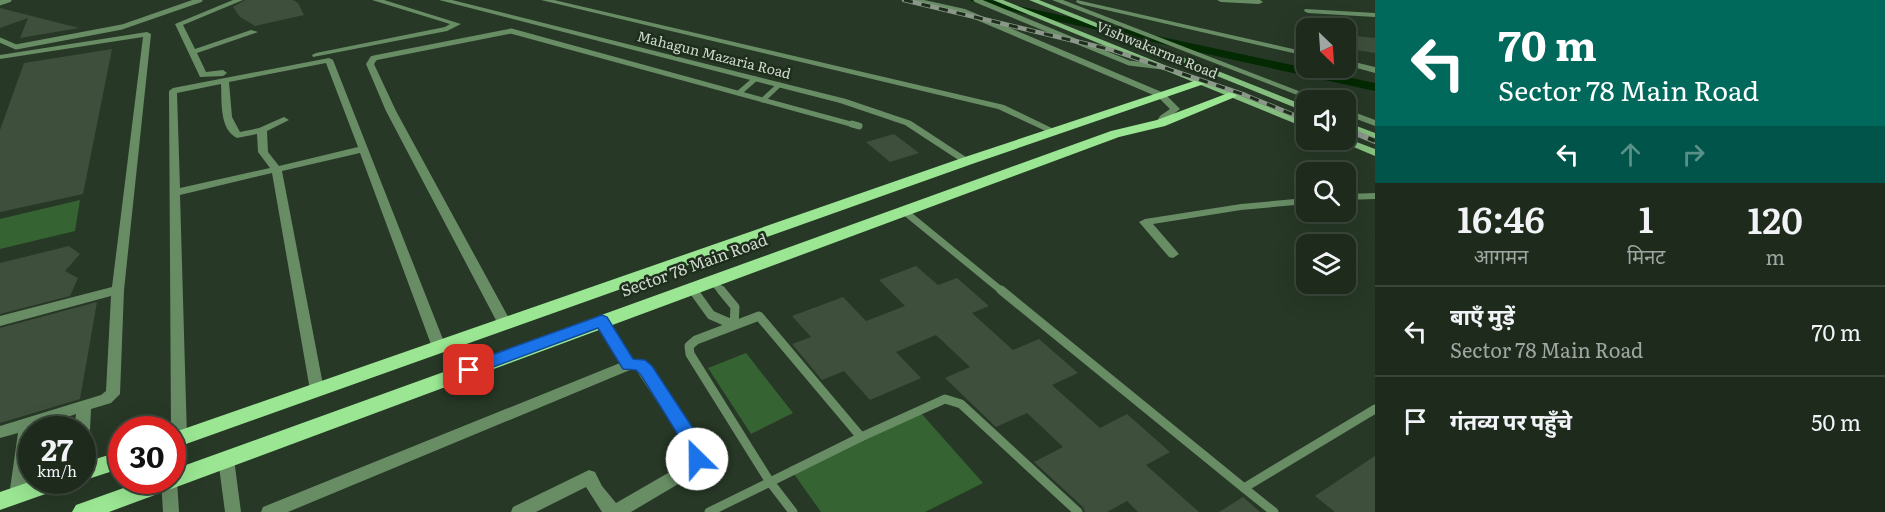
<!DOCTYPE html>
<html lang="hi">
<meta charset="utf-8">
<style>
:root{--surface:#1d2a1c;--page:#253225;--text:#f1f3f6;--muted:#a0a7a3;--line:#3b463b}
body{margin:0;font-family:Literata,"Noto Sans Devanagari",serif;background:var(--page);color:var(--text);height:100vh;display:flex;flex-direction:column;font-size:22px;white-space:nowrap}
*{box-sizing:border-box;margin:0}
p{font-size:20px;color:var(--muted)}
.icon{flex:none;width:33px;height:33px;fill:none;stroke:currentColor;stroke-width:2;stroke-linecap:round;stroke-linejoin:round}
.map{position:relative;flex:1;overflow:hidden}
.drawer{display:flex;flex-direction:column;background:var(--surface);width:510px}
.drawer>*{flex:none}
.top-card{background:#00695c;color:#fff;overflow:hidden}
.needle{width:39px;rotate:155deg}
.tools{position:absolute;left:1296px;top:18px;display:grid;gap:12px}
.tools a{display:grid;place-items:center;width:60px;height:60px;border-radius:12px;background:var(--surface);box-shadow:0 6px 24px #0002,0 0 0 2px var(--line);font-size:30px}
.speed{position:absolute;left:18px;top:416px;display:flex;gap:12px;font-size:30px;font-weight:700;text-align:center}
.speed>*{display:grid;place-content:center;width:78px;height:78px;border-radius:50%;background:var(--surface);box-shadow:0 6px 24px #0002,0 0 0 2px var(--line);line-height:1}
.speed small{font-size:15px;font-weight:400}
.speed .limit{border:9px solid #d22;background:#fff;color:#111}
.pin{position:absolute;display:grid;place-items:center;width:51px;height:51px;color:#fff;margin:-26px;border-radius:12px;box-shadow:0 3px 9px #0006}
.me{position:absolute;width:66px;margin:-33px;rotate:337deg;stroke-linejoin:round;filter:drop-shadow(0 0 4px #0008)}
.turn{display:flex;align-items:center;gap:21px;height:126px;padding:0 24px;font-size:27px}
.turn .icon{width:78px;height:78px;stroke-width:2.5}
.turn b{display:block;font-size:42px;line-height:51px}
.lanes{display:flex;align-items:center;height:57px;padding:0 24px;background:#0003;justify-content:center;gap:30px;direction:ltr}
.lanes .off{opacity:.35}
.eta{display:flex;justify-content:space-evenly;align-items:center;height:102px;text-align:center}
.eta b{font-size:36px;font-weight:600;line-height:42px}
ul{padding:0;list-style:none}
li{display:flex;align-items:center;gap:18px;height:90px;padding:0 24px;border-top:2px solid var(--line)}
li div{flex:1}
li b{display:block;font-size:22px}
li em{font-style:normal}
main{display:flex;flex:1;min-height:0}
.map>svg:first-child{display:block}
.green{fill:#356332}
.lines{fill:none;stroke-linecap:round;stroke-linejoin:round}
.canal{fill:#032a02;fill-rule:evenodd}
.building{fill:#3e4f3c}
.service-far2{stroke:#688d65;stroke-width:5}
.service-far1{stroke:#688d65;stroke-width:7}
.service{stroke:#688d65;stroke-width:9}
.minor{fill:#688d65;fill-rule:evenodd}
.tertiary{fill:#688d65;fill-rule:evenodd}
.secondary{fill:#85bf7f;fill-rule:evenodd}
.primary{fill:#9ae693;fill-rule:evenodd}
.rail-far1-casing{stroke:#8a9789;stroke-width:4.5}
.rail-casing{stroke:#8a9789;stroke-width:6}
.rail-far1{stroke:#1e2e1c;stroke-width:3;stroke-dasharray:9;stroke-linecap:butt}
.rail{stroke:#1e2e1c;stroke-width:4;stroke-dasharray:12;stroke-linecap:butt}
.route{fill:#1a73e8;stroke:#114b97;stroke-width:1.5}
.labels{text-anchor:middle;stroke-width:5;stroke-linejoin:round;paint-order:stroke}
.far-street-label{font-size:14px;fill:#cfd9ce;stroke:#1e2e1c}
.street-label{font-size:16px;fill:#cfd9ce;stroke:#1e2e1c}
</style>
<main>
<div class="map">
<svg width="1375" height="512" viewBox="0 0 1375 512">
<rect width="100%" height="100%" fill="#273826"/>
<g class="green">
<path d="M80 200 75 231 0 249V219Z"/>
<path d="M746 353 793 413 751 434 708 368Z"/>
<path d="M920 412 983 483 925 512H821L789 467Z"/>
</g>
<g class="lines">
<path class="canal" d="M970 0H990L1375 83V91L975 3Z"/>
</g>
<g class="building">
<path d="M245 0H293L298 3 304 15 255 26 240 17 233 7Z"/>
<path d="M0 8 79 28 20 38 28 18 0 28Z"/>
<path d="M1346 35 1375 38V53L1356 50Z"/>
<path d="M112 49 83 194 0 212V130L24 63Z"/>
<path d="M894 134 919 153 890 162 866 142Z"/>
<path d="M69 246 80 254 65 271 78 278 70 296 0 314V263Z"/>
<path d="M916 266 938 285 957 278 989 306 972 313 1013 350 1039 339 1078 373 1052 385 1100 428 1127 414 1170 452 1146 465 1199 512H1138L1127 501 1107 512H1085L1083 507 1034 462 1063 447 1027 413 996 427 945 378 970 367 936 335 896 352 921 378 870 400 844 371 822 380 792 344 811 337 792 316 843 297 866 321 905 306 879 280Z"/>
<path d="M97 302 80 399 0 423V328Z"/>
<path d="M1375 456V512H1335L1315 496Z"/>
<path d="M1243 497 1260 512H1219Z"/>
</g>
<g class="lines">
<g class="service-far2">
<path d="M976 0 1129 63 1162 67"/>
<path d="M0 3 9 0"/>
<path d="M0 40 16 47 122 27 200 0"/>
<path d="M374 58 511 31 858 126"/>
<path d="M739 93 755 79"/>
<path d="M763 100 779 85"/>
</g>
<g class="service-far1">
<path d="M852 124 859 126"/>
<path d="M904 211 1003 292"/>
<path d="M712 280 722 292"/>
<path d="M691 288 694 292"/>
</g>
<g class="service">
<path d="M693 290 711 315 734 325 735 307 721 290"/>
<path d="M1001 290 1244 488 1375 409"/>
<path d="M759 316 861 437 770 482 690 354 689 346 696 340Z"/>
<path d="M861 437 945 399 961 404 1078 512"/>
<path d="M770 482 793 512"/>
<path d="M1244 488 1274 512"/>
<path d="M709 512 770 482"/>
</g>
<g class="minor">
<path d="M233 0H243L183 25 195 49 251 30 258 32 197 53 206 72 223 70 227 73 223 76 200 77 175 24Z"/>
<path d="M372 0H384L461 24 447 31 313 57 312 55 316 53 445 27 450 24Z"/>
<path d="M439 0H452L846 99 911 121 972 161 967 164 963 163 905 125 840 103Z"/>
<path d="M541 0H554L1004 105 1060 132 1055 135 1052 134 998 109Z"/>
<path d="M1052 0H1063L1322 100H1310Z"/>
<path d="M1077 0 1306 52V56L1080 4 1076 2Z"/>
<path d="M1217 0H1260L1263 2 1259 4 1221 2Z"/>
<path d="M1305 9 1375 13V17L1308 13 1304 11Z"/>
<path d="M147 32 151 34 124 290 120 394 111 403 91 409 90 430 87 434 82 436V429H74L76 414 32 429V448L25 496 23 501 17 503 11 501 9 496 18 433 0 438V426L101 395 106 391 111 296 0 326V316L112 287 143 37 0 59V55Z"/>
<path d="M371 56 378 58 374 64 396 111 512 324 510 327H500L498 324 386 111 366 64Z"/>
<path d="M329 58 333 60 446 347 444 351H434L432 347 360 153 282 171 324 390 322 394 317 396 312 394 310 390 272 173 180 195 187 438 184 443 179 444 174 443 171 429 169 91 173 88ZM326 63 358 147 279 166 268 152 267 131 289 120 284 117 259 128 240 132 232 117 229 82ZM221 84C222 101 219 129 237 138L257 134 258 152 270 168 180 188 177 93Z"/>
<path d="M1346 60 1375 67V73L1346 65Z"/>
<path d="M1346 109 1375 120V126L1346 115Z"/>
<path d="M1375 193V199L1346 200V194Z"/>
<path d="M1306 198V204L1241 210 1153 224 1179 254 1173 258 1169 257 1139 222 1145 219 1241 204Z"/>
<path d="M602 316 607 318 632 359 645 360 704 447 705 459 703 464 680 483 631 512H602L586 487 536 512H511L513 507 589 470 595 472 602 486 616 503 668 473 689 456 688 448 636 370H630L288 512H261L263 507 620 363 595 321 597 318Z"/>
<path d="M226 452 232 454 234 459 241 512H225L218 459 220 454Z"/>
<path d="M172 474 177 480 179 512H163L161 480H172Z"/>
</g>
<path class="tertiary" d="M911 0H924L965 9 1164 93 1180 109 1167 119 1164 125H1158L1156 123 1160 116 1170 109 1158 97 960 13Z"/>
<g class="secondary">
<path d="M993 0H1003L1306 122V128Z"/>
<path d="M1029 0H1039L1306 106V112Z"/>
<path d="M1346 122 1375 133V139L1346 128Z"/>
<path d="M1346 138 1375 149V156L1337 140H1346Z"/>
</g>
<g class="primary">
<path d="M1200 79 1204 80V84L972 164 172 449V433L962 158Z"/>
<path d="M1231 92 1237 95 1235 97 1165 126 1119 137 109 512H72L76 505 146 480H172V470L1111 131 1157 120Z"/>
<path d="M122 451V468L82 481 80 480H82V463Z"/>
<path d="M35 480H71L68 486 0 510V492Z"/>
</g>
<defs>
<path id="rail-far1" d="M904 0 1112 50 1245 95 1306 120"/>
<path id="rail" d="M1346 129 1375 141"/>
</defs>
<use href="#rail-far1" class="rail-far1-casing"/>
<use href="#rail" class="rail-casing"/>
<use href="#rail-far1" class="rail-far1"/>
<use href="#rail" class="rail"/>
</g>
<path class="route" d="M602 315 607 317 633 359 645 360 652 366 702 442 706 459 704 465 697 467 691 465 687 449 641 375 636 370 623 369 598 328 469 376 464 374 461 370 464 365Z"/>
<g class="labels">
<g class="far-street-label">
<text transform="translate(1157 50) rotate(22)" y="5">Vishwakarma Road</text>
<text transform="translate(714 55) rotate(14)" y="5">Mahagun Mazaria Road</text>
</g>
<g class="street-label">
<text transform="translate(694 265) rotate(-20)" y="6">Sector 78 Main Road</text>
</g>
</g>
</svg>
<div class="tools">
<a><svg class="needle" viewBox="-14 -14 28 28"><path d="M0-13l5 13h-10z" fill="#e53935"/><path d="M0 13l5-13h-10z" fill="#a0a7a3"/></svg></a>
<a><svg class="icon" aria-label="sound" viewBox="0 0 24 24"><path d="M4 9h4l5-4v14l-5-4H4zM17 9q2 3 0 6"/></svg></a>
<a><svg class="icon" aria-label="search" viewBox="0 0 24 24"><circle cx="10" cy="10" r="6"/><path d="M15 15l6 6"/></svg></a>
<a><svg class="icon" aria-label="layers" viewBox="0 0 24 24"><path d="M12 4l9 5-9 5-9-5zM3 14l9 5 9-5"/></svg></a>
</div>
<div class="speed"><div>27<small>km/h</small></div><div class="limit">30</div></div>
<div class="pin" style="left:469px;top:370px;background:#d93025"><svg class="icon" aria-label="arrive" viewBox="0 0 24 24"><path d="M6 21V4h12l-3 4 3 4H6"/></svg></div>
<svg class="me" style="left:697px;top:459px" viewBox="-20 -20 40 40"><circle r="19" fill="#fff"/><path d="M0-13L10 11 0 6-10 11z" fill="#1a73e8"/></svg>
</div>
<section class="drawer">
<div class="top-card">
<div class="turn"><svg class="icon" aria-label="left" viewBox="0 0 24 24"><path d="M17 20v-9H6M10 6l-5 5 5 5"/></svg><div><b>70 m</b>Sector 78 Main Road</div></div>
<div class="lanes"><svg class="icon" aria-label="left" viewBox="0 0 24 24"><path d="M17 20v-9H6M10 6l-5 5 5 5"/></svg><svg class="icon off" aria-label="ahead" viewBox="0 0 24 24"><path d="M12 20V5M6 11l6-6 6 6"/></svg><svg class="icon off" aria-label="right" viewBox="0 0 24 24"><path d="M7 20v-9h11M14 6l5 5-5 5"/></svg></div>
</div>
<div class="eta">
<div><b>16:46</b><p>आगमन</p></div>
<div><b>1</b><p>मिनट</p></div>
<div><b>120</b><p>m</p></div>
</div>
<ul>
<li><svg class="icon" aria-label="left" viewBox="0 0 24 24"><path d="M17 20v-9H6M10 6l-5 5 5 5"/></svg><div><b>बाएँ मुड़ें</b><p>Sector 78 Main Road</p></div><em>70 m</em></li>
<li><svg class="icon" aria-label="arrive" viewBox="0 0 24 24"><path d="M6 21V4h12l-3 4 3 4H6"/></svg><div><b>गंतव्य पर पहुँचे</b></div><em>50 m</em></li>
</ul>
</section>
</main>
